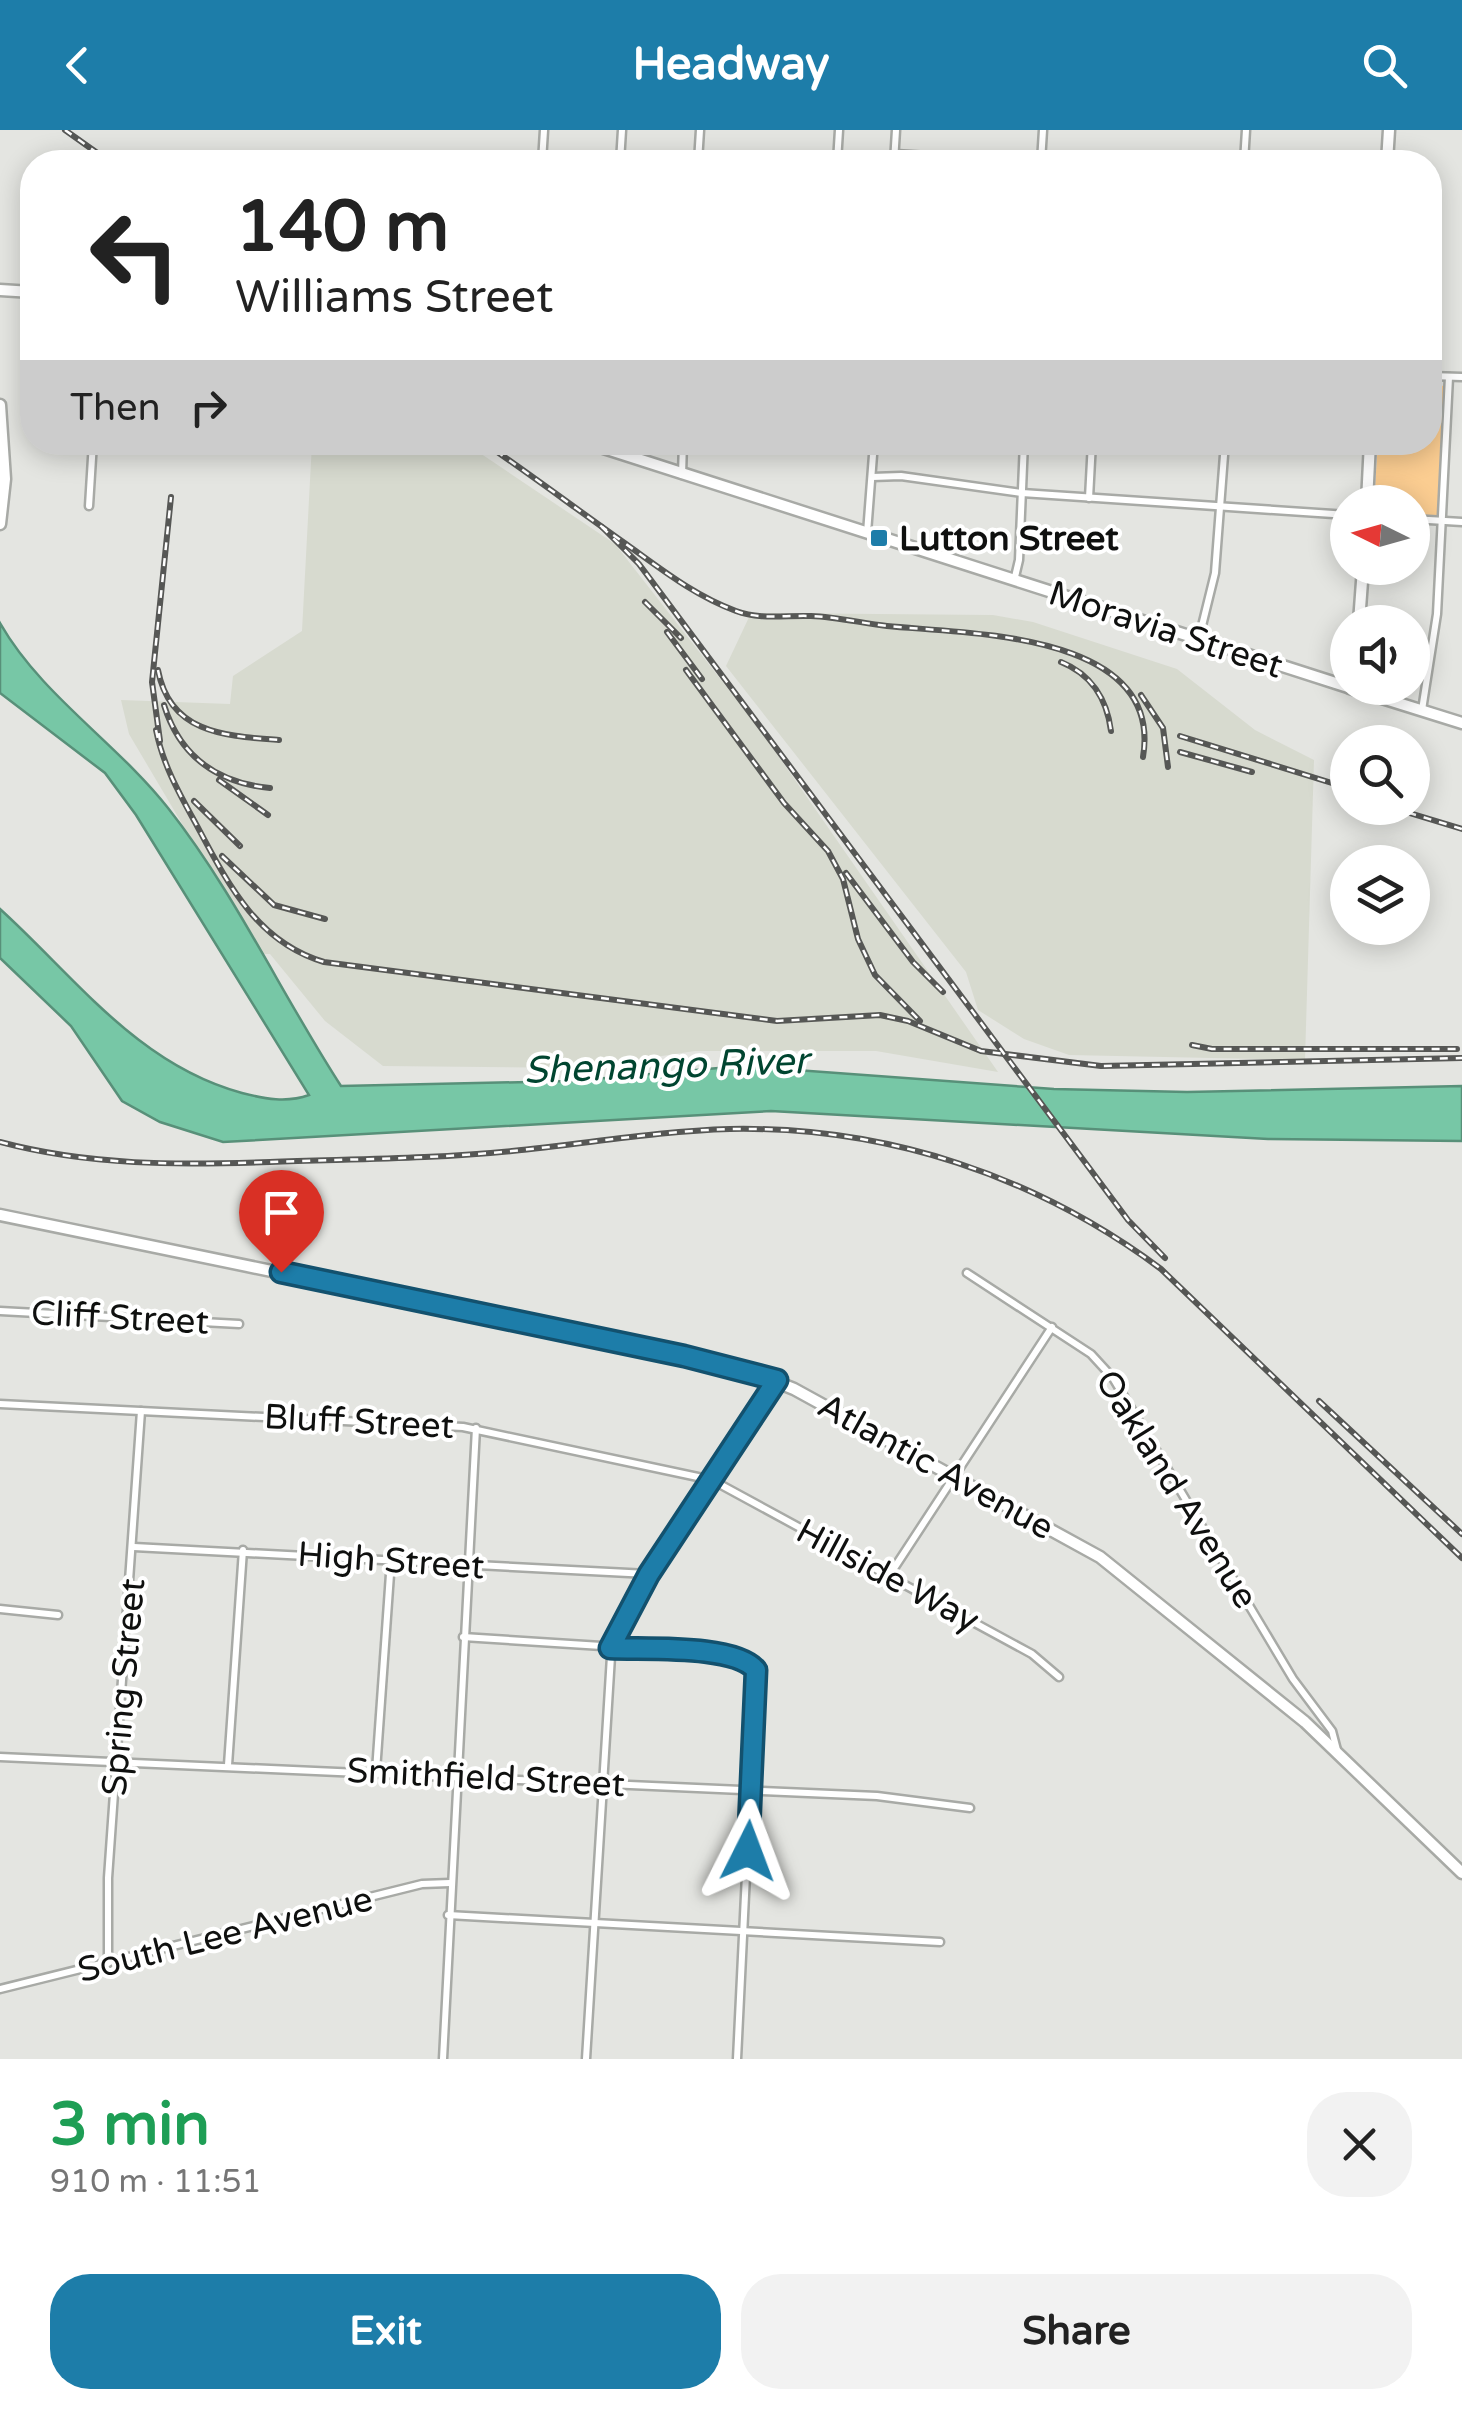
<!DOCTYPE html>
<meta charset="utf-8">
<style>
:root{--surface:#fff;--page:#f2f2f2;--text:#222;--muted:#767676;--accent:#1d7da9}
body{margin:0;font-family:"Varela Round",sans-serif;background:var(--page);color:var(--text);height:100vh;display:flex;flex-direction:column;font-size:38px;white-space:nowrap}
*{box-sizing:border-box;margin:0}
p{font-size:32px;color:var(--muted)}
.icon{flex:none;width:55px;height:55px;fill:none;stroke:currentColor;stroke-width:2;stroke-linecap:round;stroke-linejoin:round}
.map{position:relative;height:1929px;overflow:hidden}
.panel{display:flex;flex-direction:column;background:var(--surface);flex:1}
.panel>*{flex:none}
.guide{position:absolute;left:20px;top:20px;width:1422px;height:305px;border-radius:40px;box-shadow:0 5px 25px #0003;background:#fff;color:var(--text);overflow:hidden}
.needle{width:65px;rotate:275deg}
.fabs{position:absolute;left:1330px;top:355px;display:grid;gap:20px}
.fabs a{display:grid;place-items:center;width:100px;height:100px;border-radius:50%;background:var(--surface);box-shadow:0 5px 25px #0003;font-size:50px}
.pin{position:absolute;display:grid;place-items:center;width:85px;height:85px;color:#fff;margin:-102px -42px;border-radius:50% 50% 50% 0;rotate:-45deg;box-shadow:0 0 10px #0007}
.pin .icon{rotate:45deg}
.me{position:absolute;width:110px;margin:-55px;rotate:3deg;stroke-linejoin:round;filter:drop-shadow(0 0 8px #0008)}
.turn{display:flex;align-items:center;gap:35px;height:210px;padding:0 50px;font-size:45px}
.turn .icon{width:130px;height:130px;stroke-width:2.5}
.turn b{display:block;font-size:70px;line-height:85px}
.then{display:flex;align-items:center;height:95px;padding:0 50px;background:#0003;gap:20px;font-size:38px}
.round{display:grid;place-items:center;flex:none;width:105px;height:105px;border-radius:40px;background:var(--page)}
.head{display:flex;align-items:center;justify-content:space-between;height:170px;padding:0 50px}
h1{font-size:60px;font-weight:700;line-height:75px;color:#1e9e55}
.primary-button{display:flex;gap:20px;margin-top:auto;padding:20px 50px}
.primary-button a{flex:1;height:115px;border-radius:40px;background:var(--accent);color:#fff;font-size:40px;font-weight:700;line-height:115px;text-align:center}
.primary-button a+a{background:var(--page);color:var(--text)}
header{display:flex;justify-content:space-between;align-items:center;height:130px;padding:0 50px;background:var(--accent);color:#fff;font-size:45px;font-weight:700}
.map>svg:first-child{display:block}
.built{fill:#d7dacf}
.green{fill:#fbcd91}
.water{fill:#77c7a6;stroke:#589079;stroke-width:2.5}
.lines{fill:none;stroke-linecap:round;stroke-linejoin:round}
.street-casing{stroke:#a8aaa6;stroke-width:11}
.secondary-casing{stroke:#a8aaa6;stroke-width:15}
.primary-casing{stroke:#a8aaa6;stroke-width:15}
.street{stroke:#fff;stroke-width:6}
.secondary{stroke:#fff;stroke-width:10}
.primary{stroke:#fff;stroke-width:10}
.rail-casing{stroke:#565755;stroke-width:6}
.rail{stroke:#fff;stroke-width:2.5;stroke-dasharray:8;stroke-linecap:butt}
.route-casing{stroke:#13516e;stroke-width:25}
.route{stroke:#1d7da9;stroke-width:18}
.poi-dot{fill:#1d7da9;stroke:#fff;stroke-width:4}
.labels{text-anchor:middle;stroke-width:8;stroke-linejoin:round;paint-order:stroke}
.poi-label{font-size:35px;font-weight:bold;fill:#0f100f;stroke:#fff;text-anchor:start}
.street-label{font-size:35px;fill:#0f100f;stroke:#fff}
.water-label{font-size:38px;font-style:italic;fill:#004530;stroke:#fff}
</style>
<header><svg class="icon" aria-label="back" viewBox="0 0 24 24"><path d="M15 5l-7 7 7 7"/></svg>Headway<svg class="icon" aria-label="search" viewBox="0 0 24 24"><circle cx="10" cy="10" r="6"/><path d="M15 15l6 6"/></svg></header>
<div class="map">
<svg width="1462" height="1929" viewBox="0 0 1462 1929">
<rect width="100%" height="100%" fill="#e4e5e1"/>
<g class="built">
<path d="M312 313H465L615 414 761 601 998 942 876 921H695L582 938 383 936 325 891 270 824H259L129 604 121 570 230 574 233 546 302 501Z"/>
<path d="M751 483 993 485 1033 492 1177 539 1255 600 1314 630 1305 930 1069 925 1024 909 978 880 966 842 726 536Z"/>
</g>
<path class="green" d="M1430 255 1446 256 1438 386 1413 384 1412 372H1374L1378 313 1430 312Z"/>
<path class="water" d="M0 493C41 565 117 613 168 678 235 763 282 865 341 956L572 951 741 936 1054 959 1187 962 1462 956V1011L1268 1009 771 981 223 1012 160 992 122 971 71 896 0 828V779C76 848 138 935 242 963 265 969 287 973 309 965L136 685 105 643 0 563Z"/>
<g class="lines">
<defs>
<g id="street">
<path d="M895 24 1032 32"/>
<path d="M542 32 544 0"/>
<path d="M620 32 622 0"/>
<path d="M698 32 700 0"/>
<path d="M837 32 839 0"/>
<path d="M894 32 896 0"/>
<path d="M1041 32 1043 0"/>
<path d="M1244 32 1246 0"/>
<path d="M1430 246 1462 247"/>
<path d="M682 345 683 312"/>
<path d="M872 347 901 346 1022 363 1348 385"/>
<path d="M1089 368 1092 312"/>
<path d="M89 376 93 312"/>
<path d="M1412 389 1462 392"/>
<path d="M867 403 874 312"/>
<path d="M1014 451 1019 430 1024 312"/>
<path d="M1199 508 1215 443 1225 312"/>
<path d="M1422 580 1437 484 1449 247"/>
<path d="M967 1143 1091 1224 1113 1248 1293 1549 1332 1601 1337 1620"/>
<path d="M0 1181 239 1194"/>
<path d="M0 1274 463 1297 712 1350 1032 1524 1059 1547"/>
<path d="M134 1417 648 1444"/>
<path d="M889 1446 1052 1197"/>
<path d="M0 1479 58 1485"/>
<path d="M463 1507 711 1523 741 1529 756 1540 737 1929"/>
<path d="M0 1627 877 1666 970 1678"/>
<path d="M228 1635 243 1420"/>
<path d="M376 1641 391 1430"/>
<path d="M448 1785 940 1812"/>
<path d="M108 1833V1748L141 1281"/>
<path d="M0 1859 422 1754 450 1753"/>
<path d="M443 1929 476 1298"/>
<path d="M586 1929 612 1510 670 1410 776 1251"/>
</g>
<g id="secondary">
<path d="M1387 32 1389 0"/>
<path d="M0 275 5 349 0 394"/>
<path d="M1367 372 1370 312"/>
<path d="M1359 492 1363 438"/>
<path d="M0 1085 684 1226 747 1240 794 1259 1100 1427 1305 1592 1462 1743"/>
</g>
<g id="primary">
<path d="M0 160 32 162"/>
<path d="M585 312 1348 557"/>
<path d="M1350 558 1462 593"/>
</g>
</defs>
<use href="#street" class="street-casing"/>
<use href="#secondary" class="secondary-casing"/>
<use href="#primary" class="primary-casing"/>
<use href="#street" class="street"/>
<use href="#secondary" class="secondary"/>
<use href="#primary" class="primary"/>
<defs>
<g id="rail">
<path d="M65 0 110 32"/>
<path d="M483 312C531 345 578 380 626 414 661 439 695 466 736 481 760 490 786 485 811 486 837 487 861 493 887 496 966 504 1164 501 1143 627"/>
<path d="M602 397 639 434 1128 1090 1165 1128"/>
<path d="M645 472 681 508"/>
<path d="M667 502 702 549"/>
<path d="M1061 532C1091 544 1107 569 1111 601"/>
<path d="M158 540C170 604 226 606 279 610"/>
<path d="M686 540 784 673 828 721 843 749 858 809 875 845 920 891"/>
<path d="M1141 565 1163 598 1168 637"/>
<path d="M164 575C180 627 218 653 270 658"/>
<path d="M156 600C163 635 179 663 196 694 227 752 256 812 324 832L777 891 880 885 908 891 981 921 1101 936 1462 928"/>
<path d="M1180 606 1348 658"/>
<path d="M160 611 152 552 171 367"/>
<path d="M1180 622 1252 642"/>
<path d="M219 650 268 685"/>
<path d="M194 671 240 716"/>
<path d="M1393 678 1462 699"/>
<path d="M222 726 274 775 325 789"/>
<path d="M846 743 913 832 943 862"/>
<path d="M1192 915 1212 919H1457"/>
<path d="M0 1012C90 1036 178 1035 270 1032 351 1029 432 1029 512 1021 585 1014 657 1001 730 999 887 996 1036 1046 1161 1139L1462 1428"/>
<path d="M1319 1271 1462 1404"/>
</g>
</defs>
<use href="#rail" class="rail-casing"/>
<use href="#rail" class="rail"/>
</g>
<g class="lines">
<defs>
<path id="route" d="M281 1142 684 1226 777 1250 649 1444 610 1518C644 1520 734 1514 756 1540L748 1721"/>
</defs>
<use href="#route" class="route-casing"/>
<use href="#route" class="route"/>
</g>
<rect class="poi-dot" x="869" y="398" width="20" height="20" rx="5"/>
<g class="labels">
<g class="poi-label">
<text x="899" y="420">Lutton Street</text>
</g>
<g class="street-label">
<text transform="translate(1166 499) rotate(18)" y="12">Moravia Street</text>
<text transform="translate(120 1187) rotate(3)" y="12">Cliff Street</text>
<text transform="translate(359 1291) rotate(3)" y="12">Bluff Street</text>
<text transform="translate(936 1336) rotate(29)" y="12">Atlantic Avenue</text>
<text transform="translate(1177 1359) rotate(58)" y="12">Oakland Avenue</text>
<text transform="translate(391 1430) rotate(4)" y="12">High Street</text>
<text transform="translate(888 1445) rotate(28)" y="12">Hillside Way</text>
<text transform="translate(123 1557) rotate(-85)" y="12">Spring Street</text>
<text transform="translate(486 1647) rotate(3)" y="12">Smithfield Street</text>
<text transform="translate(225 1804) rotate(-14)" y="12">South Lee Avenue</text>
</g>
<g class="water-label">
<text transform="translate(666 935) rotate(-2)" y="13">Shenango River</text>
</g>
</g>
</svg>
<div class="fabs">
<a><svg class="needle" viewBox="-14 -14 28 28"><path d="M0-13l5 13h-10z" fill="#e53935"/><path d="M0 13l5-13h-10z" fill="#767676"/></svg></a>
<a><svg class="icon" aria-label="sound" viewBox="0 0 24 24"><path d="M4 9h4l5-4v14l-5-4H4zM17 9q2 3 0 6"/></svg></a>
<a><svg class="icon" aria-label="search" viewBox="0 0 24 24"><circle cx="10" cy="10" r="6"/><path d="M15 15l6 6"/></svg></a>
<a><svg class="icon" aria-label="layers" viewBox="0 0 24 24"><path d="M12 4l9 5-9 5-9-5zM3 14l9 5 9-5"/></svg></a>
</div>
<div class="pin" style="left:281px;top:1142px;background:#d93025"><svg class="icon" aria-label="arrive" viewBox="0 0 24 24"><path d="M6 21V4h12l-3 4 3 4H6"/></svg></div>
<svg class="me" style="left:748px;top:1721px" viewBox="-20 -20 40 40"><path d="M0-17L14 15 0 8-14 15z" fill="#1d7da9" stroke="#fff" stroke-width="4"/></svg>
<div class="guide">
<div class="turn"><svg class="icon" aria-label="left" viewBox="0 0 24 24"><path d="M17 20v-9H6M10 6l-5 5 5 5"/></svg><div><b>140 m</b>Williams Street</div></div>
<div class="then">Then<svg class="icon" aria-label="right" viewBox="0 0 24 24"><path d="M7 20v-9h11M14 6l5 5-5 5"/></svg></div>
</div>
</div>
<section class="panel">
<div class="head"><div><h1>3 min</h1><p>910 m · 11:51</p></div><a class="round"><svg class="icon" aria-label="close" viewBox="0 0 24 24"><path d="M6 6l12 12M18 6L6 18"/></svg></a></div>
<div class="primary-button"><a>Exit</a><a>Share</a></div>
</section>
